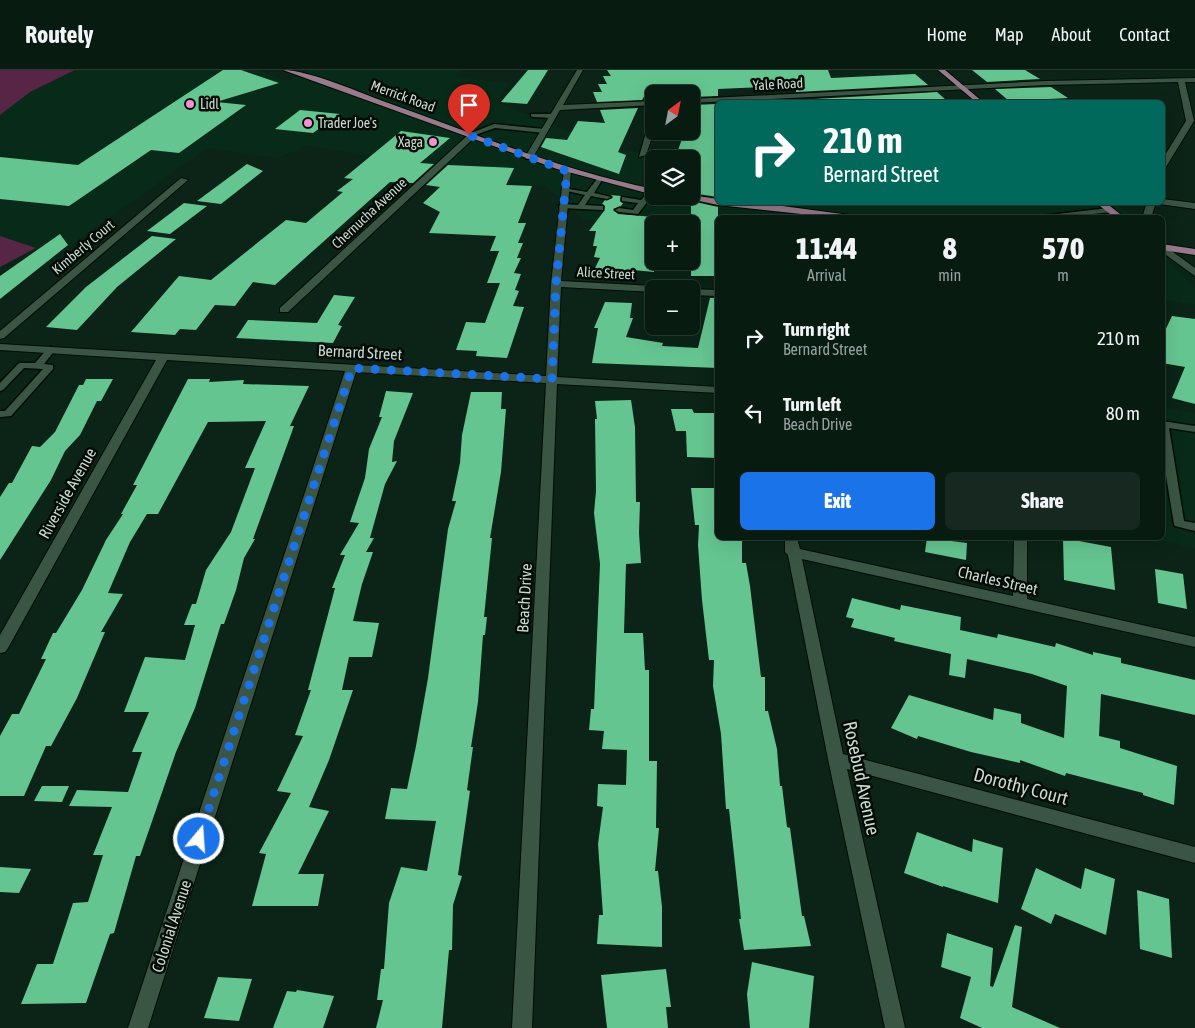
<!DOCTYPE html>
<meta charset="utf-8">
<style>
:root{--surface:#081b11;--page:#16281f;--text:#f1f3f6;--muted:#98a19f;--line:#293931;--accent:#1a73e8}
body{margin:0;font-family:"Asap Condensed",sans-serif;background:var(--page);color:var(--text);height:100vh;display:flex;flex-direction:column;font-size:19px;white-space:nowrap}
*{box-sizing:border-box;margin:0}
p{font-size:16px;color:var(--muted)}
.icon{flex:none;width:28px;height:28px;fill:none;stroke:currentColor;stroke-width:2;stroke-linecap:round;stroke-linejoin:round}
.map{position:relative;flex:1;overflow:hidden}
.details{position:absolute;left:715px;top:145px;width:450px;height:325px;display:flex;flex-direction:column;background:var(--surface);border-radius:8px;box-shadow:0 5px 20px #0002,0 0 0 1px var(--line)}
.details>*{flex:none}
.guide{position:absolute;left:715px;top:30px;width:450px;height:105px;border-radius:8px;box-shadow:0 5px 20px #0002,0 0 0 1px var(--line);background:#00695c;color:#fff;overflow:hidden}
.needle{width:32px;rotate:32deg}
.tools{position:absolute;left:645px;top:15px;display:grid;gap:10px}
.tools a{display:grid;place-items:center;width:55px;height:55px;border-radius:8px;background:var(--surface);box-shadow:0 5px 20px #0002,0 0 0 1px var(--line);font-size:25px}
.pin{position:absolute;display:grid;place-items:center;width:42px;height:42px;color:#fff;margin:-51px -21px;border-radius:50% 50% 50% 0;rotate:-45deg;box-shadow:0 0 5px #0007}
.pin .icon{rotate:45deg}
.me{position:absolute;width:55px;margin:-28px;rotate:18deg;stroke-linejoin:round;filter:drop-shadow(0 0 4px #0008)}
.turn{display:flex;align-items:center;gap:18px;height:105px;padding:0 25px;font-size:22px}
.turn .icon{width:65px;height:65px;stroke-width:2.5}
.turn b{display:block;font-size:35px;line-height:42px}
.eta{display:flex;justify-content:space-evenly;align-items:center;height:85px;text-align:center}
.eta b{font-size:30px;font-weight:800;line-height:35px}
.cta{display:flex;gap:10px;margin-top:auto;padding:10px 25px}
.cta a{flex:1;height:58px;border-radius:8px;background:var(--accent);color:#fff;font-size:20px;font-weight:800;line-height:58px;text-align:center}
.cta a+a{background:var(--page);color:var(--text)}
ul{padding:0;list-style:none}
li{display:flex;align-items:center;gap:15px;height:75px;padding:0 25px}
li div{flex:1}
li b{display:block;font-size:19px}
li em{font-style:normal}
header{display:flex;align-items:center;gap:30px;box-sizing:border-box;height:70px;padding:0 25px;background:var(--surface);border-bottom:1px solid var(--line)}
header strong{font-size:24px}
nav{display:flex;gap:28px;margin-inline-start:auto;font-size:18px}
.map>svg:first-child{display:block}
.built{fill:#082b19}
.green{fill:#572546}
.building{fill:#65c590}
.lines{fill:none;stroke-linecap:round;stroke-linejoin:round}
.service-casing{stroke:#000d03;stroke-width:3}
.minor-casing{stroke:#000d03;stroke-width:2}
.primary-casing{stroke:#000d03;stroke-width:2}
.service{fill:#3b5545;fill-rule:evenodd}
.minor{fill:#3b5545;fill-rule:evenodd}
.primary{fill:#977a8c;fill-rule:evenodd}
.route{stroke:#1a73e8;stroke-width:9;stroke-dasharray:0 16.2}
.poi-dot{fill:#f590d1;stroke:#030b06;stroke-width:2}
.labels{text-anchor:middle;stroke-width:5;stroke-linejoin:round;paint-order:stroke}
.far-street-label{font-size:14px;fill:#cad9cf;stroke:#030b06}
.far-poi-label{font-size:14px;fill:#cad9cf;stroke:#030b06;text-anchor:start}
.street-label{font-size:16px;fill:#cad9cf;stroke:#030b06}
.near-street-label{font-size:19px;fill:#cad9cf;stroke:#030b06}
</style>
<header>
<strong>Routely</strong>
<nav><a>Home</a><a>Map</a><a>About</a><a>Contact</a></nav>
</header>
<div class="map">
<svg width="1195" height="958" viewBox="0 0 1195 958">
<rect width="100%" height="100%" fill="#0b2417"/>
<g class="built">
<path d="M75 0H259L287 11 308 0H461L454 7 509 13 496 32 573 63 655 89 654 126H691V95L717 99 718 132H1114L1135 147 718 148 691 154H654L650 156 583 149 545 116 444 106 429 94 307 76 278 88 207 78 70 176 26 179 0 170V45L30 22Z"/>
<path d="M1163 167 1167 170 1165 188 1195 218V234L1163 230Z"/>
<path d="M1163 338 1195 343V478L1152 469 1151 468H1162Z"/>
</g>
<g class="green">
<path d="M0 0H75L30 22 0 45Z"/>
<path d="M0 166 36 178 0 197Z"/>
</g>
<g class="building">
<path d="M223 0H241L279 13 216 32 246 35 179 83 151 80 69 136 0 129V87L78 95Z"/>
<path d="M528 0H548L527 34 501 32Z"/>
<path d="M607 0H828L831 8 915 4 928 15 796 22V15L784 16 718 19V26L691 27V24H654L645 25 642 30 597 32 593 22H602L598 14H607L603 6H611Z"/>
<path d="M972 0H1025L1040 9 987 12Z"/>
<path d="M1051 17 1068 28 1009 31 995 19Z"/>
<path d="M937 22 946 30 797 32V30Z"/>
<path d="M718 34V127L691 123V89H675L684 63H691V35Z"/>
<path d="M638 38 618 82 626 85 619 104 541 77 546 68 567 70 578 51 605 53 600 40Z"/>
<path d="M300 40 340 44 313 63 275 59Z"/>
<path d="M401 61 450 68 420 93 434 94 413 113 390 112 275 215 253 212 235 236 215 235 196 260 180 259 175 265 131 262 179 206 211 210 286 150 306 153 343 122 337 121 353 109 344 108Z"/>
<path d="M247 94 263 101 221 134 197 131Z"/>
<path d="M448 95 514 98 506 115 532 116 518 153H526L518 173H523L517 188H521L514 203 521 204 515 220 519 221 513 236 524 237 507 288 476 286 477 281 456 280 466 252 485 253 500 213H487L499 181H490L496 166 429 163 440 142 423 133 440 117 426 115Z"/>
<path d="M610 125 621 126 620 131 623 133 621 136 613 139 618 144 654 147V202L633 200 631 204 594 200 600 188 594 187 597 176H593L596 161H589L604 141 605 136 602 134 605 130 613 128Z"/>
<path d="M691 131 718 137V206H691Z"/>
<path d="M184 133 207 136 170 164 147 161Z"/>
<path d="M60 164 68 175 0 229V206Z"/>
<path d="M152 166 176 169 117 217 77 260 46 257 86 217Z"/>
<path d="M334 225 355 227 338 255 342 256 333 273 236 268 248 250 317 253Z"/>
<path d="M710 228H718V298L592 293 598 258H594L605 232 632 233 630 248H633L626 267 663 273 662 276 698 278Z"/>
<path d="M1172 246 1195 249V334L1172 328 1185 297 1162 293V267Z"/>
<path d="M86 309H113L101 331H97L80 365 65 381 51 410 0 490V427L9 413H12L32 376 40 377 55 362 79 315H83Z"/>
<path d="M188 309H210L209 312 244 310 243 314 309 316 290 356H294L253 469H255L244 488 236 520 224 554H221L195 638 176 682 140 786H136L114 863 110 864 86 933 21 934 37 894H53L73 833 88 832 103 785H93L112 737 69 736 77 720 128 722 142 682H132L149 642H124L145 587 185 590 195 555H184L192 534H196L206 500 231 462 255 398H245L266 351 208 352 158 444H147L130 472 108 523 123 524 101 562H105L77 628 51 676H46L24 726H0V666L12 644H19L46 589H41L53 563H56L82 520 106 470 123 444H121L137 415H133Z"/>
<path d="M386 321 413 323 394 371 392 392 397 391 385 414 370 468H374L366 482H373L362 514 353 551 379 553 372 587H349L342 620H353L329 690 309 737 329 741 298 804H324L318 836H252L266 784 259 783 291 723 277 721 303 666 295 665 311 620H308L335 518H332L345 485H340L359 453 350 452 365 408 369 379 382 347H379Z"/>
<path d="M471 322H502L501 339H506L501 402 490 468H492L484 547H487L485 565H483L478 632 471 677H473L467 720 470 721 458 805 462 806 453 835 452 880H449L442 958H376L383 930H377L381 899H384L389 833 401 797 427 801 436 751 385 749 391 718 407 719 416 676 428 608 448 459 456 431H452L460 393 462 365Z"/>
<path d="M631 330 635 357 636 432H640L639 463 641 493 626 494 624 563H643L645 600H649V691H657L656 758H659L655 801H658L662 837V877L597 874 599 845H603L598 774 603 737 597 736 598 714 626 715 627 680 602 679 604 661 589 660 591 639H594L600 494 594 443 596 421 595 349H597L595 331Z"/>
<path d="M671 339H692L694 343H718V388L687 387 686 361H676Z"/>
<path d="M691 418H718V468H742V493H746L750 516 761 607H765V641H768L777 679 780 716H782L787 757 790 758 802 846H804L811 876 744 880 739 849H741L729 739H726L721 664 713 616 714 590H709L702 530 698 475 699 455H695Z"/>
<path d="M927 468 967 473 966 490 925 482Z"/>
<path d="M1063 468 1111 477 1115 520 1064 510Z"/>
<path d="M1155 499 1183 504 1187 539 1158 533Z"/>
<path d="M852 528 900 540 901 535 961 547 960 560 997 568 998 564 1055 577 1056 573 1093 585V582L1121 588V593L1195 610V645L1101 624 1099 666 1120 671V678L1177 696 1174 735 1143 725V723L1066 703 1065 706 1020 690V693L971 682 918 666 917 669 891 658 909 625 993 650 994 638 1021 644V653L1064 668 1067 616 1032 604 967 589 965 608 949 605 951 584 894 571 895 568 851 557 854 549 846 547Z"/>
<path d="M42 716H69L62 732 34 731Z"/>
<path d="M917 762 972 782 973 769 1003 778 998 833 943 816V817L904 803Z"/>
<path d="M0 797 31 799 19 823 0 822Z"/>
<path d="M1036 798 1081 819 1085 798 1115 809 1106 865 1055 844 1051 854 1021 839Z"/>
<path d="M1137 820 1169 829 1172 888 1140 879Z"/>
<path d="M1015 855 1022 857 1012 937 1060 958H982L960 948 971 907 941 897 947 863 993 878 990 916 993 917Z"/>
<path d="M752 892 814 906 809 958H750L747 924Z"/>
<path d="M666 899 671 937H666L668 958H607L601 905Z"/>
<path d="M218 907 252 909 239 951 204 948Z"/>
<path d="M297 920 334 926 323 958H273L287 921 296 922Z"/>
</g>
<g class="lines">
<defs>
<g id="service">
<path d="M531 44H553L556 46 553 48 533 47 531 46Z"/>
<path d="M494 54 544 59 547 61 544 63 495 58 469 67 466 65Z"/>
<path d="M599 108 602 110 594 123 611 127 607 129 591 126 585 135 603 136V140L560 138 559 136 563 134 578 135 585 125 563 120V118L587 122 597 109Z"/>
<path d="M654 119V123L638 144 619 142 615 140 619 138 633 140 638 133 622 131V127L641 130 650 120Z"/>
<path d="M1109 138 1113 140 1112 142 1054 148H1023Z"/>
<path d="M51 277 55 280 44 294 53 295V299L11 346 0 347V341H5L43 299 24 298 3 320 0 321V313L19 293H35L48 278Z"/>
<path d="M1162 351 1195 356V362L1169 358 1184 451 1195 453V461L1175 456 1174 454 1162 382Z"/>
</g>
<g id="minor">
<path d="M577 0H583L563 35 654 31V35L560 40 532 89H526L525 87Z"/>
<path d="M1195 8V12H1185L1194 51 1166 97 1162 99V90L1186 51 1178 12 1046 15 691 33V29L1046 11Z"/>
<path d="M654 46V61L646 85 639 87 650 48Z"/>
<path d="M469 64 476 66 288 242H280V238Z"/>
<path d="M564 99 571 101 561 211 654 216 659 219H654V222L561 217 557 307 718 317V323L557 314 532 958H512L546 313 356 302 148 958H128L345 301 167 290 8 578 5 582 0 583V565L156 290 0 280V274L546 306 551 214Z"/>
<path d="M181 108 188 110 4 268 0 269V261Z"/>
<path d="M1162 129 1195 133V139L1159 134 1162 132Z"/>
<path d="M1147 132H1156L1151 148H1142Z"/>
<path d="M1162 174 1195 198V206L1162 182Z"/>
<path d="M691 219 718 220V226L691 225Z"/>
<path d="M785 468H797L800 479 1013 526 1014 468H1027V529L1195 567V577L802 489 843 684 1195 777V793L847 699 905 958H885L828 689 788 485 785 482Z"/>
</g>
<g id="primary">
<path d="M283 0C309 0 363 24 391 34 478 65 563 101 654 119V125L557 99Z"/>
<path d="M938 0H945L983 32H976Z"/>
<path d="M691 125 718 129V132H752L872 148H839L718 135 676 126Z"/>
<path d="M1095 132H1105L1125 148H1115Z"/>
<path d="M1162 174 1195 179V185L1162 180Z"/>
</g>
</defs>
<use href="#service" class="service-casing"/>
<use href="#minor" class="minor-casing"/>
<use href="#primary" class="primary-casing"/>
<use href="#service" class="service"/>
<use href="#minor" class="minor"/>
<use href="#primary" class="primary"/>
</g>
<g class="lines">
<path class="route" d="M199 769 352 298 552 309 556 214 567 101 469 65"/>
</g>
<g class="poi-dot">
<circle cx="190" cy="34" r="5"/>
<circle cx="308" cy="53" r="5"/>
<circle cx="433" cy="72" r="5"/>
</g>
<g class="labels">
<g class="far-street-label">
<text transform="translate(778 14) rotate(-3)" y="5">Yale Road</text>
<text transform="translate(403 26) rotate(20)" y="5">Merrick Road</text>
<text transform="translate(369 143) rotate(-43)" y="5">Chernucha Avenue</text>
<text transform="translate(83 177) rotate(-40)" y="5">Kimberly Court</text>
<text transform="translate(606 203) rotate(3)" y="5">Alice Street</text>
</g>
<g class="far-poi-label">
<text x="200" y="39">Lidl</text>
<text x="318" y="58">Trader Joe's</text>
<text x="423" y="77" text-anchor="end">Xaga</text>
</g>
<g class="street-label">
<text transform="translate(360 282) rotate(3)" y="6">Bernard Street</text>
<text transform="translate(67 423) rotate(-61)" y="6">Riverside Avenue</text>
<text transform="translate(998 510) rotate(13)" y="6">Charles Street</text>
<text transform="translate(524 528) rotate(-87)" y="6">Beach Drive</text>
<text transform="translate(171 856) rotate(-72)" y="6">Colonial Avenue</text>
</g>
<g class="near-street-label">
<text transform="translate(862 708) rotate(78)" y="7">Rosebud Avenue</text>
<text transform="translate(1021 716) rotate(15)" y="7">Dorothy Court</text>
</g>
</g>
</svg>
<div class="tools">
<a><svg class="needle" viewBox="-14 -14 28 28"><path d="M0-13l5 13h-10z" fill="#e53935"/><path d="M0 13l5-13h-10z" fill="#98a19f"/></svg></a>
<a><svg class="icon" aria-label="layers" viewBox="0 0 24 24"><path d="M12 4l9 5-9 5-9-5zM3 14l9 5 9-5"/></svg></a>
<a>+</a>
<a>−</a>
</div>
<div class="pin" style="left:469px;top:65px;background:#d93025"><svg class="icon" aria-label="arrive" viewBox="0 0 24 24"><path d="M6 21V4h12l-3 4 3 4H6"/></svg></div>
<svg class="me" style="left:199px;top:769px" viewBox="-20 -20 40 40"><circle r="17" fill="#1a73e8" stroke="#fff" stroke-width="3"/><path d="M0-11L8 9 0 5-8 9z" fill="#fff"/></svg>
<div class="guide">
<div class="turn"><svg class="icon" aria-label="right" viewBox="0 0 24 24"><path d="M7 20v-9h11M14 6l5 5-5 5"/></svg><div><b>210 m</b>Bernard Street</div></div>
</div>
<section class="details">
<div class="eta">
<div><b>11:44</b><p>Arrival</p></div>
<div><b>8</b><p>min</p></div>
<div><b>570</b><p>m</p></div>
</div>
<ul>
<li><svg class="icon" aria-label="right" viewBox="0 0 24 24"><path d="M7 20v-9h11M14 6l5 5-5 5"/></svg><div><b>Turn right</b><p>Bernard Street</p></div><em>210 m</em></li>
<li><svg class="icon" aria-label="left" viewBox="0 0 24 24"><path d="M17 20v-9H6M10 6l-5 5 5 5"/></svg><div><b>Turn left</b><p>Beach Drive</p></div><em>80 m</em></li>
</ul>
<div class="cta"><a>Exit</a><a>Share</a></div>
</section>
</div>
